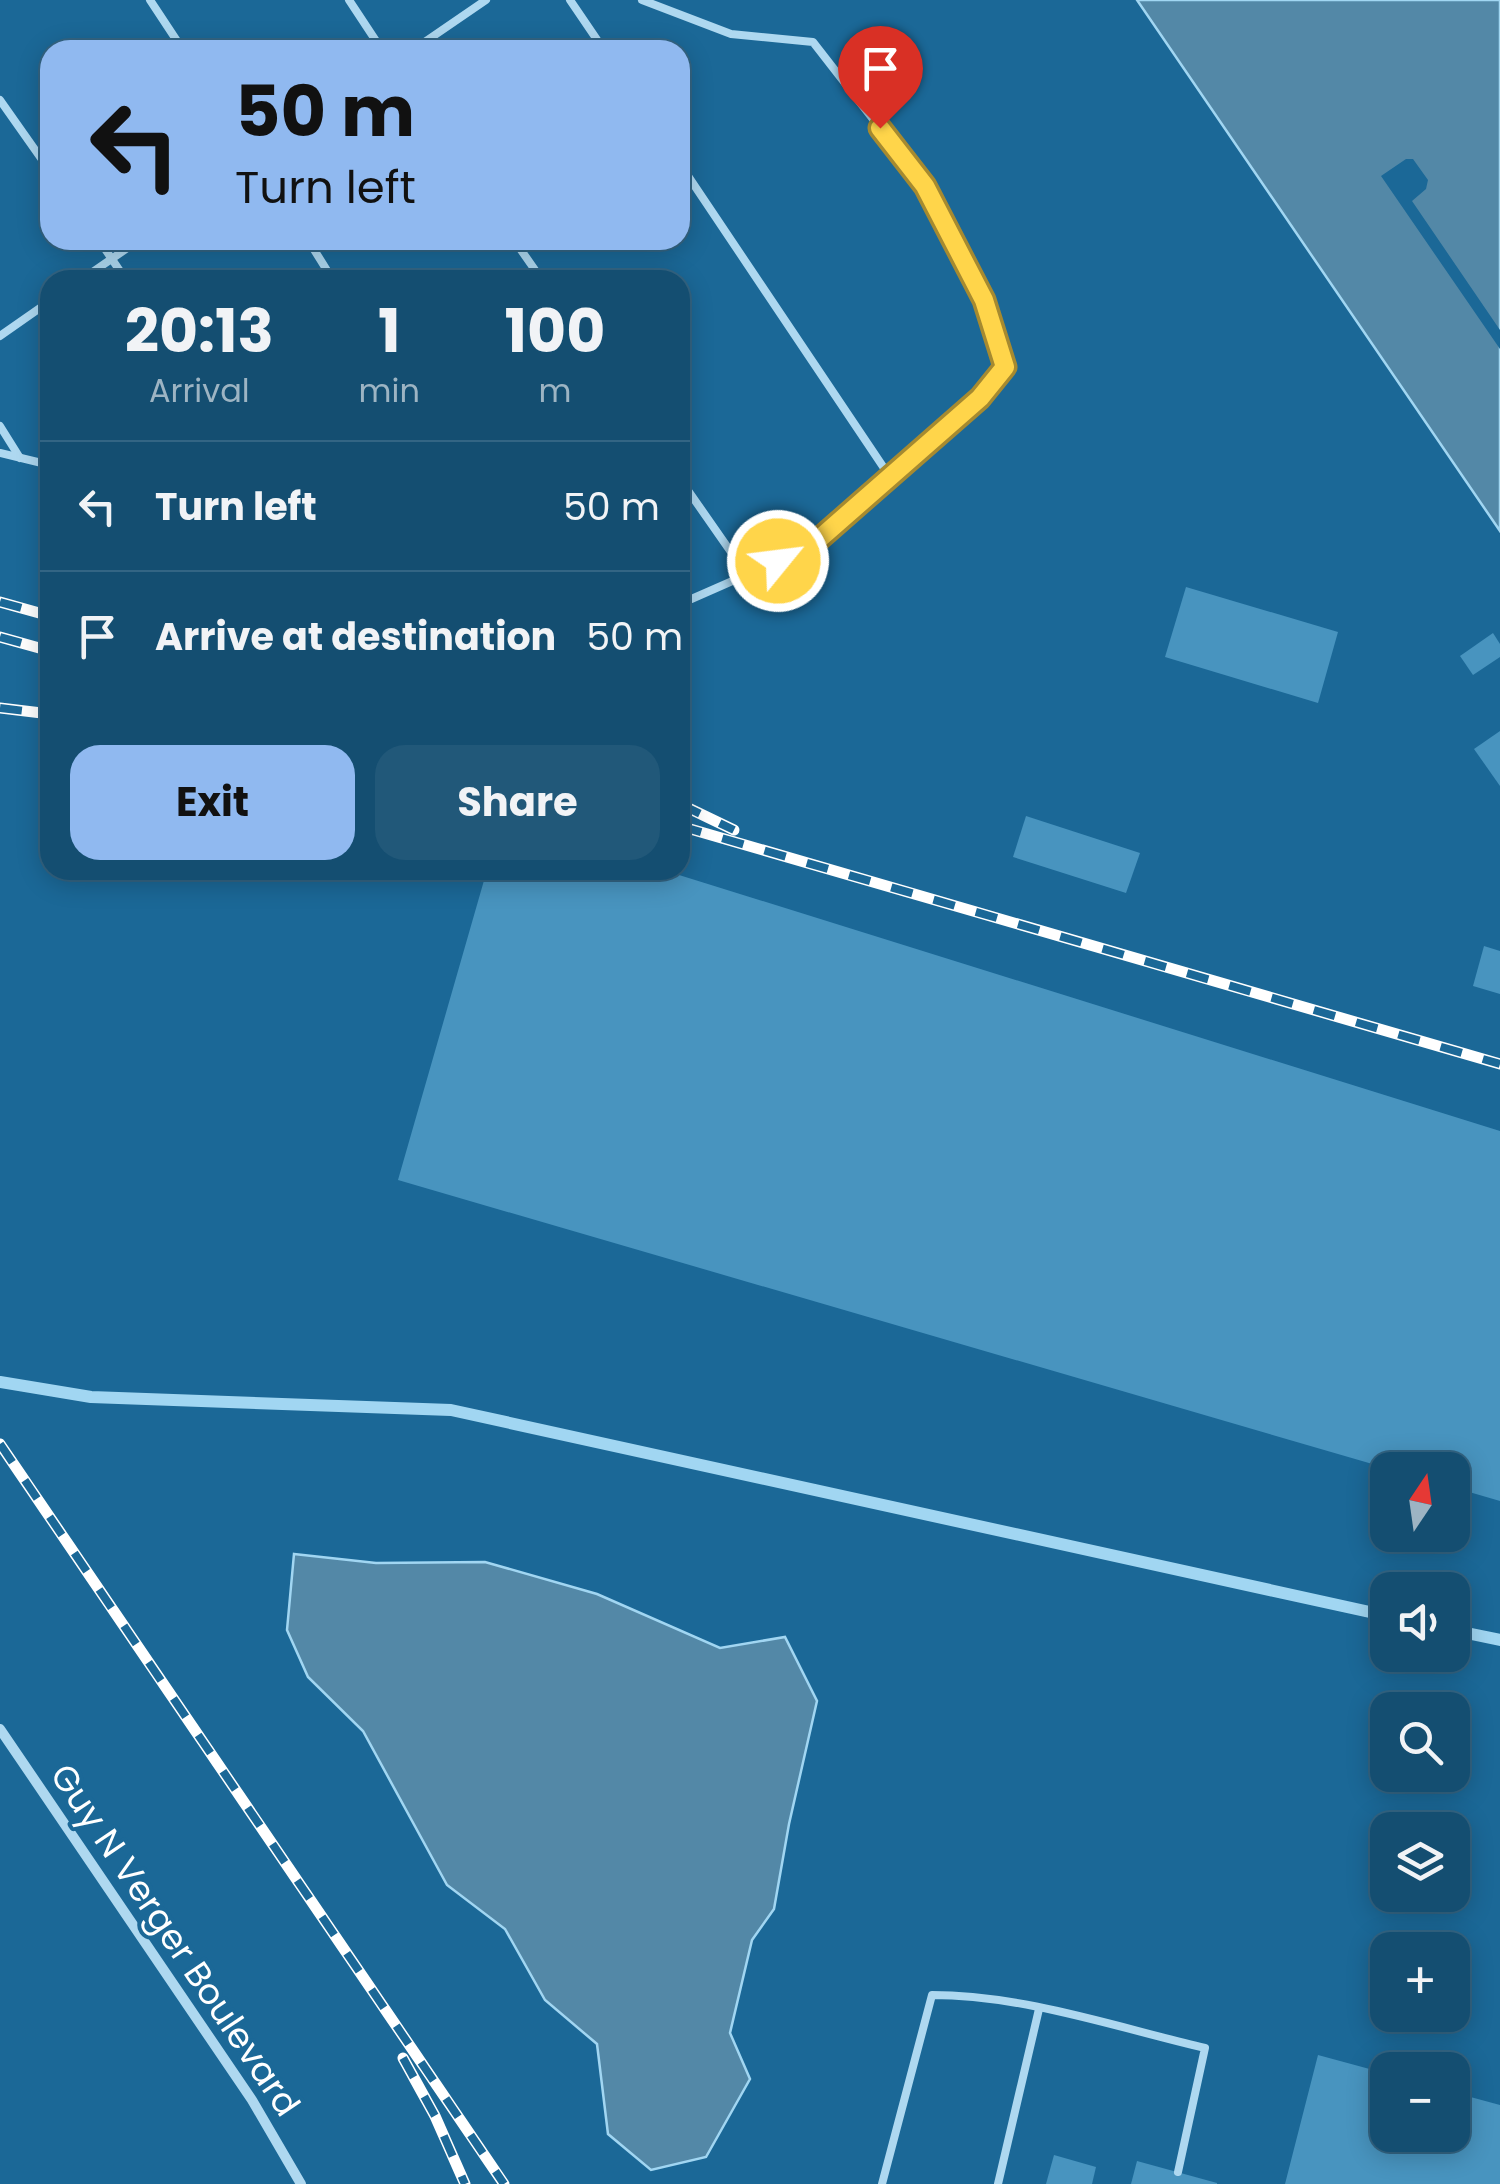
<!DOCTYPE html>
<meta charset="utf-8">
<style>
:root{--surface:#144e71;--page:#215879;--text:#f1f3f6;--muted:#9db4c3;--line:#336584;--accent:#90b9f0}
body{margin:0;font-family:Poppins,sans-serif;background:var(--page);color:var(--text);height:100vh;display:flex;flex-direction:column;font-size:38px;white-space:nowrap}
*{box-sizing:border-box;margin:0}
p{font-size:32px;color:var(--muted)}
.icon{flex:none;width:55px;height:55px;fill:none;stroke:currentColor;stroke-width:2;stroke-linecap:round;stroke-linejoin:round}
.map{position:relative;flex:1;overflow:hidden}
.sheet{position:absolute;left:40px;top:270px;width:650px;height:610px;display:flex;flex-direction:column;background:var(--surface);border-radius:30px;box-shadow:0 5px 25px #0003,0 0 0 2px var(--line)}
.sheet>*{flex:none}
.guide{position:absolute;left:40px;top:40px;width:650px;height:210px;border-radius:30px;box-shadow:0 5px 25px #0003,0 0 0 2px var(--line);background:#90b9f0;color:#111;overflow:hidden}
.needle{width:65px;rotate:13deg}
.controls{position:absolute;left:1370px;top:1452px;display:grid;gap:20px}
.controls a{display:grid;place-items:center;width:100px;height:100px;border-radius:20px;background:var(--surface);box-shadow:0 5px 25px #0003,0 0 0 2px var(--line);font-size:50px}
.pin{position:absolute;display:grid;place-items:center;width:85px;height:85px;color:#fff;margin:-102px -42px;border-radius:50% 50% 50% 0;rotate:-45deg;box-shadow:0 0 10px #0007}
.pin .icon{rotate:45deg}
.me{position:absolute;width:110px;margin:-55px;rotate:61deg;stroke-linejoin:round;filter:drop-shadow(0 0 8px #0008)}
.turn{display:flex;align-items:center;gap:35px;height:210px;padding:0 30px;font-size:45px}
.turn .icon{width:130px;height:130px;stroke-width:2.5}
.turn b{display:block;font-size:70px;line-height:85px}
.eta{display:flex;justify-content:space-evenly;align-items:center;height:170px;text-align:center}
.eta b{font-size:60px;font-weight:700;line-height:70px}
.cta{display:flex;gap:20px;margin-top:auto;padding:20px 30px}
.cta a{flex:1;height:115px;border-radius:30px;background:var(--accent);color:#111;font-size:40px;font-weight:700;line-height:115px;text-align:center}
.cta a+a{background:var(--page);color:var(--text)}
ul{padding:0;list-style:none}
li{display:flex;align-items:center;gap:30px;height:130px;padding:0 30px;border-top:2px solid var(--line)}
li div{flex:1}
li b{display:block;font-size:38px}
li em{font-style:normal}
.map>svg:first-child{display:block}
.water{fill:#5388a7;stroke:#a1d6f2;stroke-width:2.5}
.pier{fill:#1b6897}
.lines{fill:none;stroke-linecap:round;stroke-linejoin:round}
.stream{stroke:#a1d6f2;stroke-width:12}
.building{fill:#4894bf}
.service{stroke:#aed8f0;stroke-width:8}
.minor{stroke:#aed8f0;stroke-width:10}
.rail-casing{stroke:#fff;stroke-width:11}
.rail{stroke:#1b6897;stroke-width:8;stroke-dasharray:22;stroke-linecap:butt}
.route-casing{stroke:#a68a30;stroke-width:25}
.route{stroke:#ffd54a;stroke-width:18}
.labels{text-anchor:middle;stroke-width:8;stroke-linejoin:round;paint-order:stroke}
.street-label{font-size:35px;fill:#fff;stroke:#1b6897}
</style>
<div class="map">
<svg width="1500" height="2184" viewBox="0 0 1500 2184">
<rect width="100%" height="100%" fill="#1b6897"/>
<g class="water">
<path d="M1137 0H1500V531Z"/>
<path d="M294 1554 376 1563 485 1562 597 1594 720 1648 785 1637 817 1701 789 1824 774 1909 752 1940 730 2033 750 2079 706 2157 651 2170 608 2134 597 2044 545 2000 505 1929 447 1885 363 1731 308 1677 287 1630Z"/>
</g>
<path class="pier" d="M1406 159H1413L1428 180 1426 189 1412 201 1500 330V349L1381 176Z"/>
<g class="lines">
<g class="stream">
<path d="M0 1382 91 1397 451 1410 1388 1616"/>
<path d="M1452 1630 1500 1640"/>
</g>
</g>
<g class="building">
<path d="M1186 587 1338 632 1318 703 1165 657Z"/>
<path d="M1493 633 1500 644V657L1473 675 1460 656Z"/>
<path d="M1500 731V786L1474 749Z"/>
<path d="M1026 816 1140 853 1126 893 1013 857Z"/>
<path d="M487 870H663L1500 1131V1501L1452 1487V1470H1393L398 1180Z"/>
<path d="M1484 946 1500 951V994L1473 986Z"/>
<path d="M1318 2055 1388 2074V2135H1452V2092L1500 2105V2184H1285Z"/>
<path d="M1054 2155 1096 2167 1092 2184H1046Z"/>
<path d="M1137 2161 1217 2183V2184H1131Z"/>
</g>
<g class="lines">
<g class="service">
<path d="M150 0 183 50"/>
<path d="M349 0 382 50"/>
<path d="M570 0 604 50"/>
<path d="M642 0 731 34 813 42 925 186 984 300 1005 367 981 398 810 547 680 604"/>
<path d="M413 50 486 0"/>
<path d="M0 100 50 171"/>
<path d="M680 164 890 477"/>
<path d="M99 240 126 280"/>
<path d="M308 240 333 280"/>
<path d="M514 240 542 280"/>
<path d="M81 280 139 240"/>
<path d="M0 336 50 301"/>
<path d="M0 426 20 458"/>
<path d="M0 453 50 465"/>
<path d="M680 479 747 575"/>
<path d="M882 2184 932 1995C1023 1995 1116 2027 1205 2048L1178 2172"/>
<path d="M998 2184 1039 2009"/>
</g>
<path class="minor" d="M0 1729 252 2100 301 2184"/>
<defs>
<g id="rail">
<path d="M0 602 50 616"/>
<path d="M0 637 50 651"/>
<path d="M0 708 50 714"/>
<path d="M680 804 734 830"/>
<path d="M680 826 1500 1064"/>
<path d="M0 1444 504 2184"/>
<path d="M403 2058 435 2116 465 2184"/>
</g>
</defs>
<use href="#rail" class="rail-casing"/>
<use href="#rail" class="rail"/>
</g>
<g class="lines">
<defs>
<path id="route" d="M778 561 810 547 980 398 1005 367 984 300 925 186 880 128"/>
</defs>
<use href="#route" class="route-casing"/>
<use href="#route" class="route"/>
</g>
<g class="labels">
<g class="street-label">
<text transform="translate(175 1940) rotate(56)" y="12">Guy N Verger Boulevard</text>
</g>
</g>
</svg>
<div class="controls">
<a><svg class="needle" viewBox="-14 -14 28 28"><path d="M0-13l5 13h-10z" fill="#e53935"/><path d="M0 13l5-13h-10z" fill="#9db4c3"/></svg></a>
<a><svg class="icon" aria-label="sound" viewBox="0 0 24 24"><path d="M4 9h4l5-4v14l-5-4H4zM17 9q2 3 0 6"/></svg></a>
<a><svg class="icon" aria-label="search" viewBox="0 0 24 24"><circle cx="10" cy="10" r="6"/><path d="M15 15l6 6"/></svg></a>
<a><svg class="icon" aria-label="layers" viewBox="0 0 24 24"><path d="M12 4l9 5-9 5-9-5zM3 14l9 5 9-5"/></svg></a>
<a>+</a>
<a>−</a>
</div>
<div class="pin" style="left:880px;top:128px;background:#d93025"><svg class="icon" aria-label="arrive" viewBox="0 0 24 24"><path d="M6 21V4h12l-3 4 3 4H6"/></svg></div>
<svg class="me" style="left:778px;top:561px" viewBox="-20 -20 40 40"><circle r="17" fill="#ffd54a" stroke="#fff" stroke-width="3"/><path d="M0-11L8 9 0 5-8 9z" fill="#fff"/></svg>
<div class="guide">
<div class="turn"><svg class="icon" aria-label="left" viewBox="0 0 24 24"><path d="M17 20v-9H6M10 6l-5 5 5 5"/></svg><div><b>50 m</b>Turn left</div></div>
</div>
<section class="sheet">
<div class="eta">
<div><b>20:13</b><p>Arrival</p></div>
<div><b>1</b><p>min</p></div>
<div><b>100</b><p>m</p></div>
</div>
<ul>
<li><svg class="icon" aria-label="left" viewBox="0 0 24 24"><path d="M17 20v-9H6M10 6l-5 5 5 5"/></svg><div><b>Turn left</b></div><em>50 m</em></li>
<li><svg class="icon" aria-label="arrive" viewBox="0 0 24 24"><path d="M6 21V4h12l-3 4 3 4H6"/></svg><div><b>Arrive at destination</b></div><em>50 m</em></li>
</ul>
<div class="cta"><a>Exit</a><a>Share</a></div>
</section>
</div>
